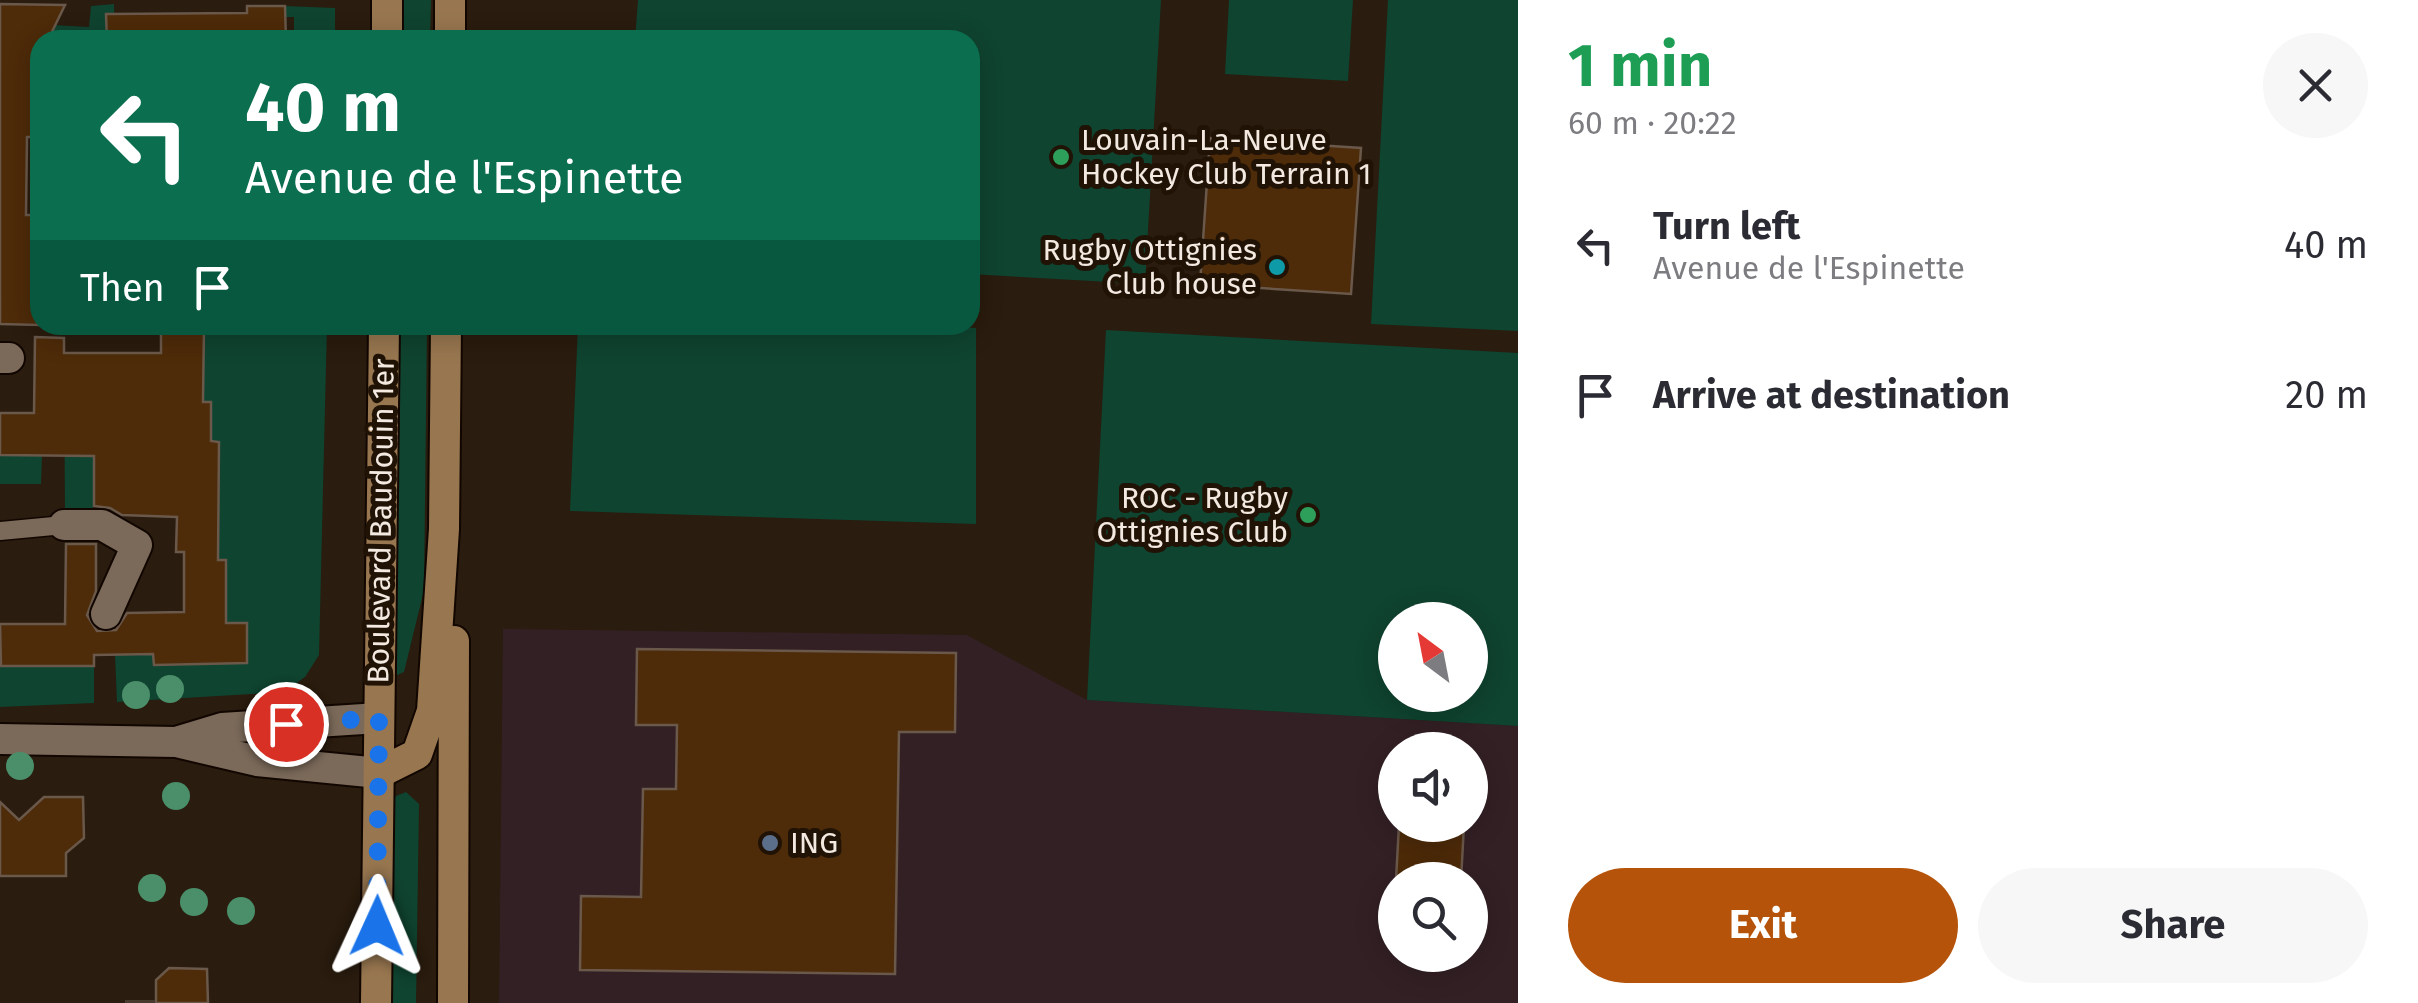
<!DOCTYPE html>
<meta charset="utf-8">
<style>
:root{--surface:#fff;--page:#f7f7f7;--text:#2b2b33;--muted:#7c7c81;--accent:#b45309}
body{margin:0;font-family:"Fira Sans",sans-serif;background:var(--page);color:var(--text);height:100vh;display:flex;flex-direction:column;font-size:38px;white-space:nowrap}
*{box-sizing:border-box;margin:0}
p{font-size:32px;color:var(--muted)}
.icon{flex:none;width:55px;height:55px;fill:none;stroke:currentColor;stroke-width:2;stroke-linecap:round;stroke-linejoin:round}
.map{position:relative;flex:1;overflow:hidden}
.side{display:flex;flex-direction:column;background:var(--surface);width:900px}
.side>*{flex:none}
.hud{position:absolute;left:30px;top:30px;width:950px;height:305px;border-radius:30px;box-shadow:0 5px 25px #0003;background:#0b6e4f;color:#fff;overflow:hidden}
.needle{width:65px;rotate:328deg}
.buttons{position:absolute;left:1378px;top:602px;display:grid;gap:20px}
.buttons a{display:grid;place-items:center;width:110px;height:110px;border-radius:50%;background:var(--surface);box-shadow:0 5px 25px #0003;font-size:50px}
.pin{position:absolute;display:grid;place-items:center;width:85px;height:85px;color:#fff;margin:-42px;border:5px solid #fff;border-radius:50%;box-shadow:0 2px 10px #0007}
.me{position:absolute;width:110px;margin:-55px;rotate:1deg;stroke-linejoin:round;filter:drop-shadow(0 0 8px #0008)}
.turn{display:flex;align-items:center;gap:35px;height:210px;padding:0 50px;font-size:45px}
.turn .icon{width:130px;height:130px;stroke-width:2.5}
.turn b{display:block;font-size:70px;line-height:85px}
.then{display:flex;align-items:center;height:95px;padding:0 50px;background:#0003;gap:20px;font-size:38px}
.round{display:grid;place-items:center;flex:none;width:105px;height:105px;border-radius:52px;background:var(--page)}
.summary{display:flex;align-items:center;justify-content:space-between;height:170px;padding:0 50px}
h1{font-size:60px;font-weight:700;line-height:75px;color:#1e9e55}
.action{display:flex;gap:20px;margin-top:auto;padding:20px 50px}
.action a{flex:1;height:115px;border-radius:60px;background:var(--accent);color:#fff;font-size:40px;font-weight:700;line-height:115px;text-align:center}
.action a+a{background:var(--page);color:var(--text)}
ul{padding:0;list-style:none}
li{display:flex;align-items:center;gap:30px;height:150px;padding:0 50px}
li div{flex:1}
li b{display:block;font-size:38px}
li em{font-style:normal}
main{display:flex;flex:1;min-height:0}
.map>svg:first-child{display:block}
.industrial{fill:#332025;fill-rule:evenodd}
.green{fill:#0f4430;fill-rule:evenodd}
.building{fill:#4e2b09;stroke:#6a584a;stroke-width:2.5}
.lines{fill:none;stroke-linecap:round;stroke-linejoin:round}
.street-tunnel{stroke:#483b2e;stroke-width:30;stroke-dasharray:30 15;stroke-linecap:butt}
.lane-casing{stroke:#120600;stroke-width:21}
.street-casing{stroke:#120600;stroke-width:34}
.secondary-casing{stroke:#120600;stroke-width:34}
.lane{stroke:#7b6a5a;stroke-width:18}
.street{stroke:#7b6a5a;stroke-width:30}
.secondary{stroke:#987750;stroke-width:30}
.tree{fill:#4a8f69}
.route{stroke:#1a73e8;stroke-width:18;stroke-dasharray:0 32.4}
.leisure-dot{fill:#2e9e5b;stroke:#201306;stroke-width:4}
.culture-dot{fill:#0f9aa8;stroke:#201306;stroke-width:4}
.service-dot{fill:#5c6f8a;stroke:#201306;stroke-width:4}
.labels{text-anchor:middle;stroke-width:10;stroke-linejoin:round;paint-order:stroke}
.poi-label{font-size:30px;fill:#f3e9e0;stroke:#201306;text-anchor:start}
.street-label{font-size:30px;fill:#f3e9e0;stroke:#201306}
</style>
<main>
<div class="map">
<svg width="1518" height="1003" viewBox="0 0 1518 1003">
<rect width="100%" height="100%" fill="#2a1c0e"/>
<path class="industrial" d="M503 629 967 635 1087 700 1518 726V1003H499ZM1395 750H1470V825H1395ZM1395 880H1470V955H1395Z"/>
<g class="green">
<path d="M399 0H431L430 40H398Z"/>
<path d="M638 0H1161L1145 284 970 274V40H635Z"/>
<path d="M1229 0H1353L1348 81 1225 74Z"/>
<path d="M1388 0H1518V331L1371 324Z"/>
<path d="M114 4 115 40H48L52 25 89 27 91 6Z"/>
<path d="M285 6 335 8V40H294V17H285Z"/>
<path d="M204 325H327L319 655 305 677 284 692 117 702 115 655 153 654 154 665 247 663V623H226V561L218 560 219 442 211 441V402H203Z"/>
<path d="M394 325H427L424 590 404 672 395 676Z"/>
<path d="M578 325H916L976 328V524L570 511Z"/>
<path d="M1106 330 1518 353V726L1087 700ZM1395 620H1470V695H1395Z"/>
<path d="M64 352 94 353 93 514 65 513Z"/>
<path d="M0 455H42L41 484H0Z"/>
<path d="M0 656 1 666H94V703L0 707Z"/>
<path d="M406 792 419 804 416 1003H388L389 804 396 796Z"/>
</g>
<g class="building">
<path d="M0 4 65 5 48 40H40L37 137H27L26 215H34V271H40V325L0 324Z"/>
<path d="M247 6H285L286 40H107L106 14 247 13Z"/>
<path d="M1210 138 1361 148 1351 294 1200 284Z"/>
<path d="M161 325H204L203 402H211V441L219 442 218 560H226V623H247V663L154 665 153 654 94 655V666H1L0 624H65L66 544H96V591L87 615 97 631 116 630 127 613 184 612V552H176L177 517 122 515 110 508 94 506V456L0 455V413H34L35 337 64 338V353H161Z"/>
<path d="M637 649 956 653 955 732H899L895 974 580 970 581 896 641 897 643 789H676L677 725H636Z"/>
<path d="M44 797H83L84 838 66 853V876H0V802L19 820Z"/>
<path d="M1399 825H1464L1461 880H1396Z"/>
<path d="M169 968 207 969 208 1003H156V980Z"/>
</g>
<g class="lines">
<path class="street-tunnel" d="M140 1000V1003"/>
<defs>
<path id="lane" d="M0 531 64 525"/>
<g id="street">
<path d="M0 358H9"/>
<path d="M64 525H102L137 545 106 614"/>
<path d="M0 739 176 742 257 761 379 773"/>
<path d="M179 741 222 728 379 718"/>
</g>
<g id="secondary">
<path d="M387 40V0"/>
<path d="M450 40V0"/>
<path d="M379 773 417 754 432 711 444 529 446 325"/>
<path d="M376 1003 384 325"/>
<path d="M453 1003 454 641"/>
</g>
</defs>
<use href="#lane" class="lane-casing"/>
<use href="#street" class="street-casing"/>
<use href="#secondary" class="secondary-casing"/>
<use href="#lane" class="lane"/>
<use href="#street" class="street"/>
<use href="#secondary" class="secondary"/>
</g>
<g class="tree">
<circle cx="170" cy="689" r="14"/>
<circle cx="136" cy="695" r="14"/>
<circle cx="20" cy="766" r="14"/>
<circle cx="176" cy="796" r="14"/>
<circle cx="152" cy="888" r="14"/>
<circle cx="194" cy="902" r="14"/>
<circle cx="241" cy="911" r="14"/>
</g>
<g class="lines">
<path class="route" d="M286 724 379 718 377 926"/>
</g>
<g class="leisure-dot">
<circle cx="1061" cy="157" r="10"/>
<circle cx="1308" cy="515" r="10"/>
</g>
<circle class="culture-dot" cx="1277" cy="267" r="10"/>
<circle class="service-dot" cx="770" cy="843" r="10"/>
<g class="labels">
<g class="poi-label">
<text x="1081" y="150">Louvain-La-Neuve<tspan x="1081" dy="34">Hockey Club Terrain 1</tspan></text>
<text x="1257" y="260" text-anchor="end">Rugby Ottignies<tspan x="1257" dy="34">Club house</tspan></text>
<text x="1288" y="508" text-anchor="end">ROC - Rugby<tspan x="1288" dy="34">Ottignies Club</tspan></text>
<text x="790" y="853">ING</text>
</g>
<g class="street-label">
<text transform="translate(381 521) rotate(-89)" y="10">Boulevard Baudouin 1er</text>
</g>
</g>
</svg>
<div class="buttons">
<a><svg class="needle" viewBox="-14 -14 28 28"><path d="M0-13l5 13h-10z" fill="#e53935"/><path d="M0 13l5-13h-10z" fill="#7c7c81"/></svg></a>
<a><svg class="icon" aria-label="sound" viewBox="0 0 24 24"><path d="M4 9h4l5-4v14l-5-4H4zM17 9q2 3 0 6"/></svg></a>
<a><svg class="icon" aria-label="search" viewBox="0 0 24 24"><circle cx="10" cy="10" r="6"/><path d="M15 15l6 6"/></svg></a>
</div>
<div class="pin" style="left:286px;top:724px;background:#d93025"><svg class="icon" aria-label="arrive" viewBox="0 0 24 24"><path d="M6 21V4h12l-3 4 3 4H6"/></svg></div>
<svg class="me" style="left:377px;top:926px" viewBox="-20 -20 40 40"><path d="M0-17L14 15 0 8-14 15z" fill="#1a73e8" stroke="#fff" stroke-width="4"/></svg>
<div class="hud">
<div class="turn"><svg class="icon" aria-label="left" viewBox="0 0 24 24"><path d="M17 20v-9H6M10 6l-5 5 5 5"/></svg><div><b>40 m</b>Avenue de l'Espinette</div></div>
<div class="then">Then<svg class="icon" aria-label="arrive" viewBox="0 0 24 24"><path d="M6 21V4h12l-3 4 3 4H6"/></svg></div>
</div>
</div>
<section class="side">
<div class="summary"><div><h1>1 min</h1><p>60 m · 20:22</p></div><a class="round"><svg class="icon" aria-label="close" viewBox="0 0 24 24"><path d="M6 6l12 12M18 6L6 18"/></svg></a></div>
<ul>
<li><svg class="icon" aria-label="left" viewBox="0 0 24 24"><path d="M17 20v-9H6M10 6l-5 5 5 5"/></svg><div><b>Turn left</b><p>Avenue de l'Espinette</p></div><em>40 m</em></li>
<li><svg class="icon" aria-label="arrive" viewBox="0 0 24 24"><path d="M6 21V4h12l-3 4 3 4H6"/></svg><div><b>Arrive at destination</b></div><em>20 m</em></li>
</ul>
<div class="action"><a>Exit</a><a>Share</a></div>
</section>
</main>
